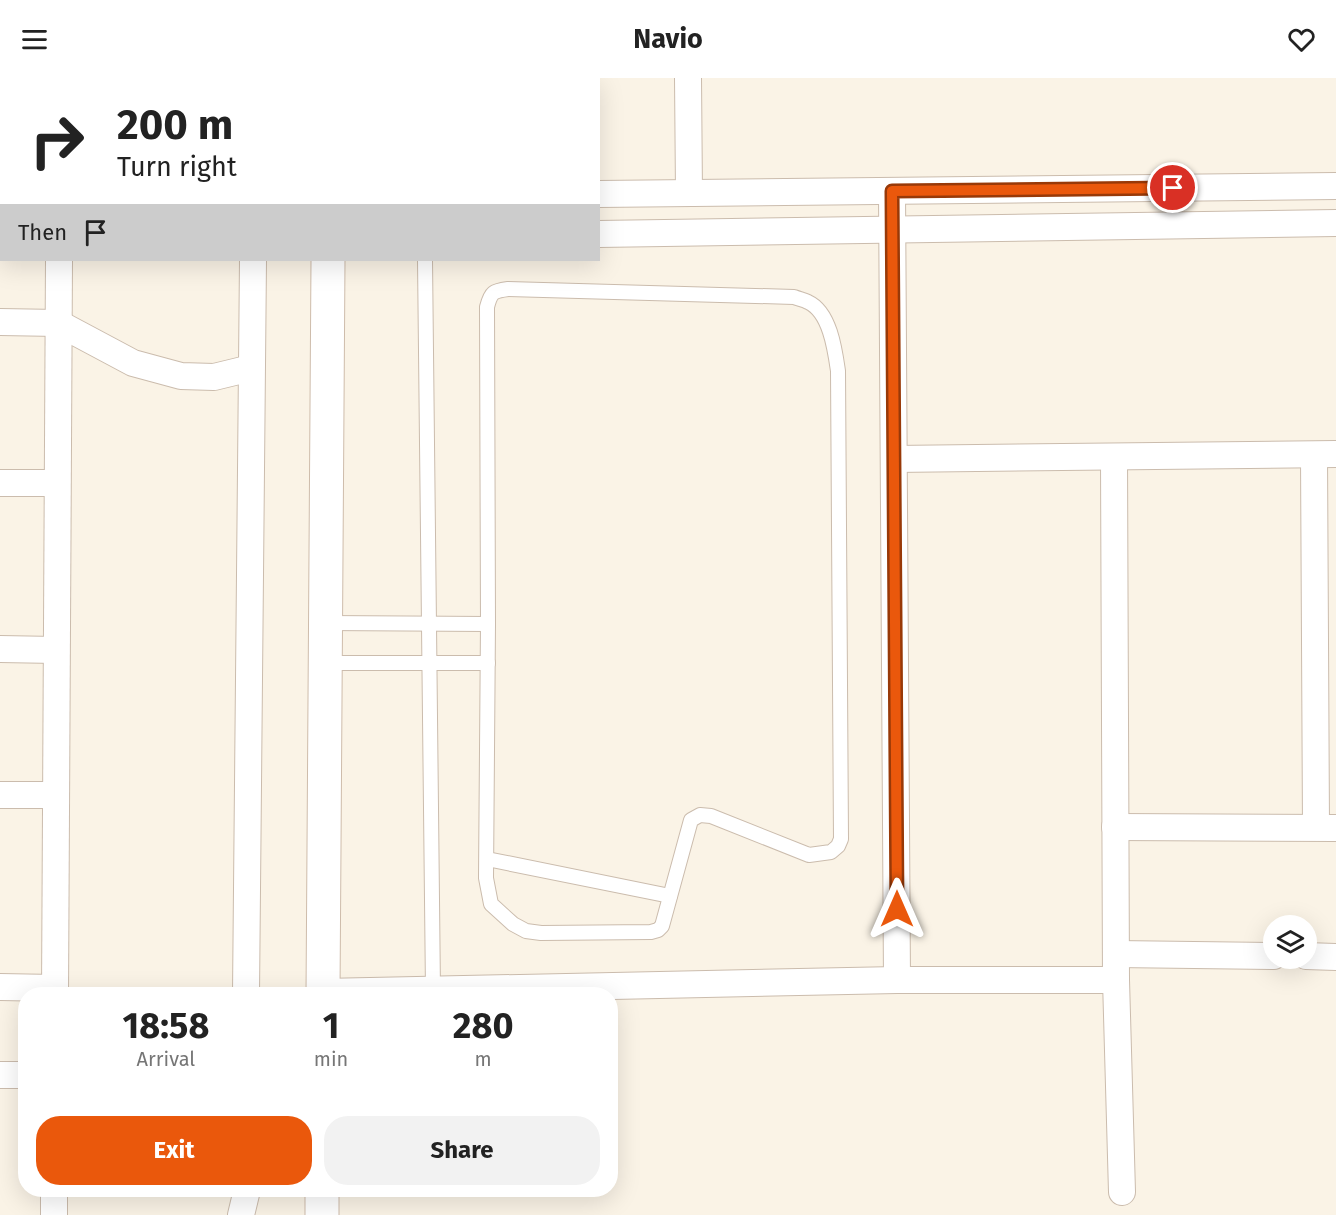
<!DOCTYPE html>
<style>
:root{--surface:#fff;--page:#f2f2f2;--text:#222;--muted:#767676;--accent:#ea580c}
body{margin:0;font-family:"Fira Sans",sans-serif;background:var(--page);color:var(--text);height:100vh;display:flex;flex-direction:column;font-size:22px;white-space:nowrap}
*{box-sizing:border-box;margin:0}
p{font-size:20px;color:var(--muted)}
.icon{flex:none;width:33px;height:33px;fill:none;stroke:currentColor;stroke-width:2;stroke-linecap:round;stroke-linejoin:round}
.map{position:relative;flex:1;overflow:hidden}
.panel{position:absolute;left:18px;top:909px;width:600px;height:210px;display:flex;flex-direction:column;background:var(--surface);border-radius:24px;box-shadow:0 6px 24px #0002}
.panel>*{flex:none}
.guide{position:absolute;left:0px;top:0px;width:600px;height:183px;box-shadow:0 6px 24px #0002;background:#fff;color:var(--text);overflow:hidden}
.tools{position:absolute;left:1263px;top:837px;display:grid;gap:12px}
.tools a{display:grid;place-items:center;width:54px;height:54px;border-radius:50%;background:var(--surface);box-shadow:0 6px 24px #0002;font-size:30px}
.pin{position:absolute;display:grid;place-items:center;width:51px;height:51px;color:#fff;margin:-26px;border:3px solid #fff;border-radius:50%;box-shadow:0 2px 6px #0007}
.me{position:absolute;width:66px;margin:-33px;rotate:0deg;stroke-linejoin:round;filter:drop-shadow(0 0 4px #0008)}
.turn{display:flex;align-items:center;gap:21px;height:126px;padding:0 18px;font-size:27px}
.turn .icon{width:78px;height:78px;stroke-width:2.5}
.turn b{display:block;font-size:42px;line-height:51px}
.then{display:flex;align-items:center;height:57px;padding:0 18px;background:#0003;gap:12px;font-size:22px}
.eta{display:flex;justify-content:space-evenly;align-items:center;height:102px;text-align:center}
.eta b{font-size:36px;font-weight:700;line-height:42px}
.button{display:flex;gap:12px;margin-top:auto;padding:12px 18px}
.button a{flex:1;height:69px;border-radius:24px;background:var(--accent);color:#fff;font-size:24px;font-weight:700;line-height:69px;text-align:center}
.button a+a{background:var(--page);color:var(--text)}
header{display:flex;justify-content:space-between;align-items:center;height:78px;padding:0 18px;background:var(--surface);font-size:27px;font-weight:700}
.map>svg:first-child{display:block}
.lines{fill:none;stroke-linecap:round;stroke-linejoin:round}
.lane-casing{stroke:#cbbcad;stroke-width:16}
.street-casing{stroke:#cbbcad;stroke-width:28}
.secondary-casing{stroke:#cebcab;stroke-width:35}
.lane{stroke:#fff;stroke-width:14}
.street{stroke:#fff;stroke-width:26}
.secondary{stroke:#fff;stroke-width:33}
.route-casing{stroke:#983908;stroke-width:15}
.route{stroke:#ea580c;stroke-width:10}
</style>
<header><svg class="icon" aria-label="menu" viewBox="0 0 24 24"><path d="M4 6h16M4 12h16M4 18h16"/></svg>Navio<svg class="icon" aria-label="heart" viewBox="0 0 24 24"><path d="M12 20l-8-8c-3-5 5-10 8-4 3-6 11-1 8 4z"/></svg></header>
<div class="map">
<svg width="1336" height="1137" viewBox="0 0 1336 1137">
<rect width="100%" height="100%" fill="#faf3e6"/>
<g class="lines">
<defs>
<g id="lane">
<path d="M425 182 433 913"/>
<path d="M508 211 794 219C799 221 804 222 808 224 830 234 835 272 838 293L841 761 838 768 831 774 809 777 711 738 700 737 691 742 662 848 658 852 651 854 541 855 526 853 513 846 491 826 486 800 488 546 487 229C491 214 493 213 508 211Z"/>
<path d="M325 545 488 546"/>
<path d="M325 585H488"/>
<path d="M487 781 670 818"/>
</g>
<g id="street">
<path d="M688 0 689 115"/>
<path d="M60 2V0"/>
<path d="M254 2V0"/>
<path d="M892 113 897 902"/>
<path d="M598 116 1336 108"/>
<path d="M598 156 1336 145"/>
<path d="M0 244 58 245 133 285 181 298 214 299 251 290"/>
<path d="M1314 377 1316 749"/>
<path d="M1114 379 1116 902 1122 1114"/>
<path d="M894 381 1336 376"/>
<path d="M0 405H57"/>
<path d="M0 571 56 572"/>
<path d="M0 717H56"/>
<path d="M1115 749 1336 750"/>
<path d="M1116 876 1274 878"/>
<path d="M1306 878 1336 879"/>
<path d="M0 909 55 910"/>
<path d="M323 914 897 902H1116"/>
<path d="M55 916 59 182"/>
<path d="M246 916 253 182"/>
<path d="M0 997H26"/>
<path d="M54 1137V1112"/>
<path d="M241 1137 247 1112"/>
</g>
<g id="secondary">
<path d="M331 2V0"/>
<path d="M323 916 328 182"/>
<path d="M322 1137V1112"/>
</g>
</defs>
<use href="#lane" class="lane-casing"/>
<use href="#street" class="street-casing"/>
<use href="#secondary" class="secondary-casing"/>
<use href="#lane" class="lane"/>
<use href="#street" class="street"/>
<use href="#secondary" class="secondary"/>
</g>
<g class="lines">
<defs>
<path id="route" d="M897 831 892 113 1173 110"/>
</defs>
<use href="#route" class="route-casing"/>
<use href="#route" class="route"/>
</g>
</svg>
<div class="tools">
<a><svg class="icon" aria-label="layers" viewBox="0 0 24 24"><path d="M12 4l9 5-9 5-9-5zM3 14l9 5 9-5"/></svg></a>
</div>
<div class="pin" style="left:1173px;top:110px;background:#d93025"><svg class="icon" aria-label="arrive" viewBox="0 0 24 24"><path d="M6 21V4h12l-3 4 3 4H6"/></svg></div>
<svg class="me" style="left:897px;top:831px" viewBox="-20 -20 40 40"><path d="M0-17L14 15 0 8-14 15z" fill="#ea580c" stroke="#fff" stroke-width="4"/></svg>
<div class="guide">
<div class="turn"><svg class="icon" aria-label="right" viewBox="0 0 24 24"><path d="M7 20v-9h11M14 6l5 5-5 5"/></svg><div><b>200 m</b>Turn right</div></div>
<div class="then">Then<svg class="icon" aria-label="arrive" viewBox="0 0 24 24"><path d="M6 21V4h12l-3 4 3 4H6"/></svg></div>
</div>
<section class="panel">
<div class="eta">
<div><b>18:58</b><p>Arrival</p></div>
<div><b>1</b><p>min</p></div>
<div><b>280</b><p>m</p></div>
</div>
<div class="button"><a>Exit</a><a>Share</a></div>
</section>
</div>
